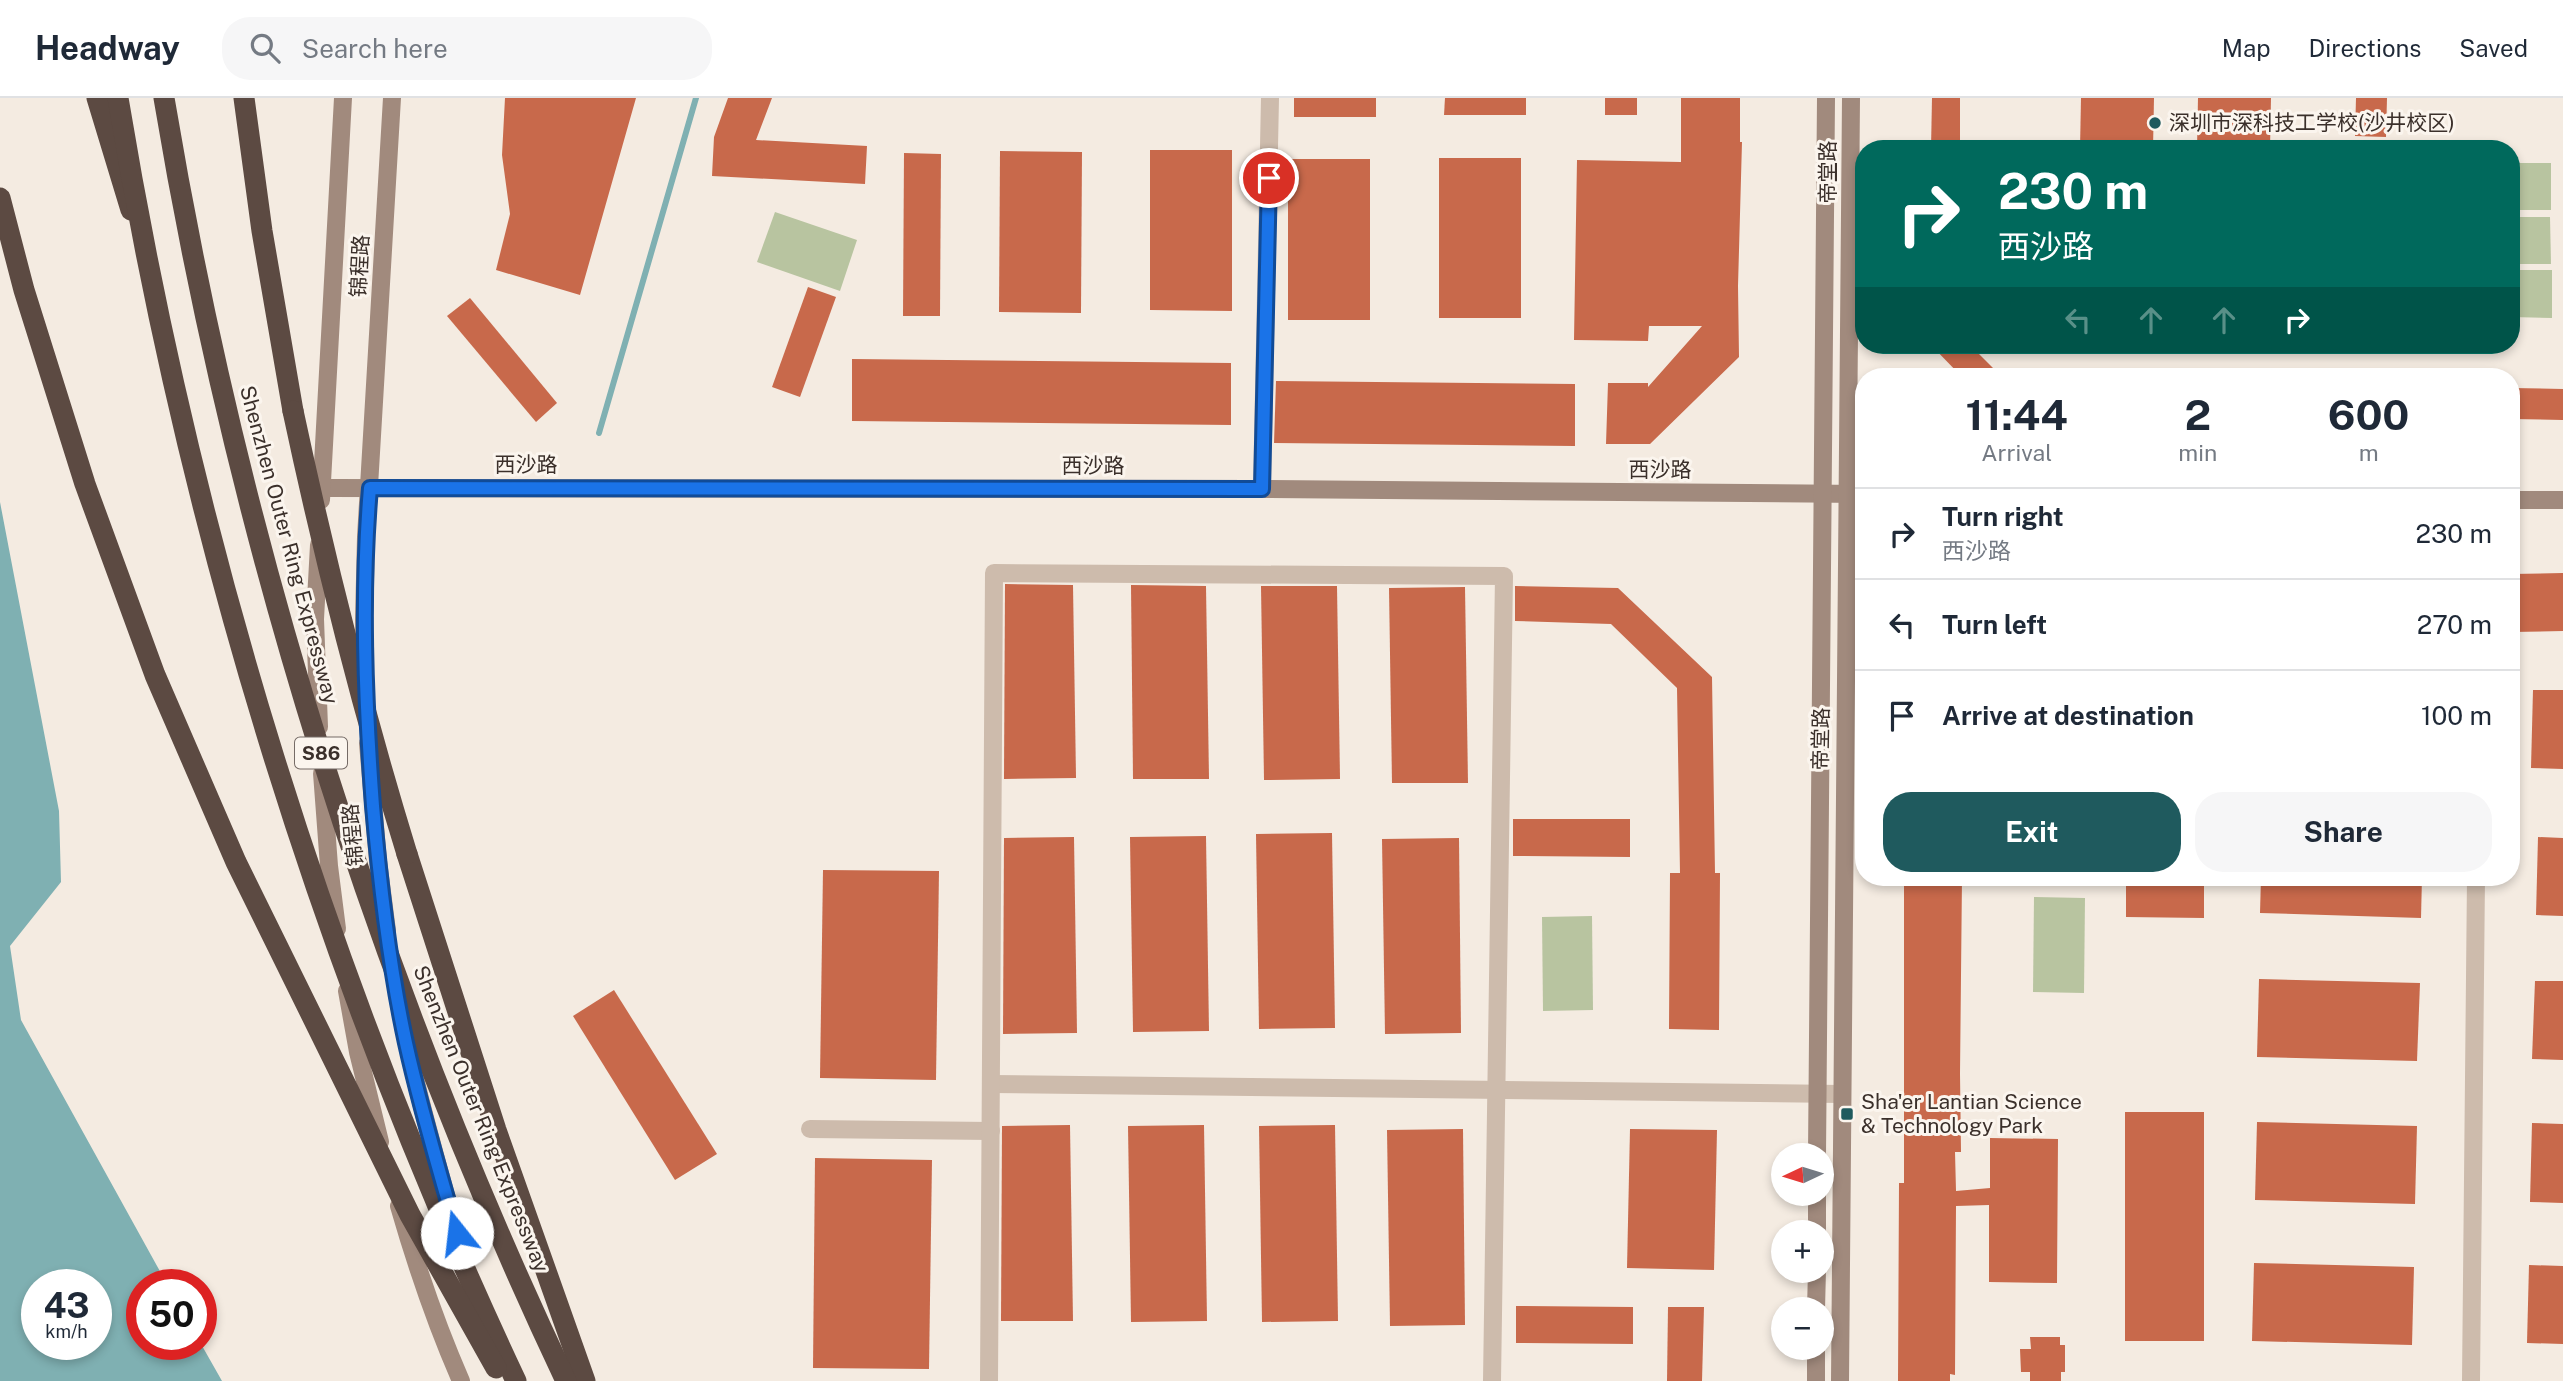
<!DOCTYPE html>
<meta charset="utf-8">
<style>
:root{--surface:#fff;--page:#f6f6f7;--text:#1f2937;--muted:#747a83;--line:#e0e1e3;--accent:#1f5a5e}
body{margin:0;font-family:"Public Sans","Noto Sans SC",sans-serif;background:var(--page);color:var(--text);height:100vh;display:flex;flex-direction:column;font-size:26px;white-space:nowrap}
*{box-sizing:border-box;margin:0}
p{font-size:23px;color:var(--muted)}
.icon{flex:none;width:38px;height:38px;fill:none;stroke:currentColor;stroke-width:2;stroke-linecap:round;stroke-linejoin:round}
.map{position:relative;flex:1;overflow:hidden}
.details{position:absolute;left:1855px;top:270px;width:665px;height:518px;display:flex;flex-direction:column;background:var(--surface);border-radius:28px;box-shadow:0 4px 10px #0003}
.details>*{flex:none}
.banner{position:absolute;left:1855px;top:42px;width:665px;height:214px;border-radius:28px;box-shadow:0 4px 10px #0003;background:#00695c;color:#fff;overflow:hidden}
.needle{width:46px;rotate:266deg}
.buttons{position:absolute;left:1771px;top:1045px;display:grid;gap:14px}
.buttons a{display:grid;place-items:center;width:63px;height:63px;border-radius:50%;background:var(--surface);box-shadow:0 4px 10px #0003;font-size:35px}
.speed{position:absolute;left:21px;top:1171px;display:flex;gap:14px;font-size:35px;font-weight:700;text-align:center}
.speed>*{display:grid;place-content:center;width:91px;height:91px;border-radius:50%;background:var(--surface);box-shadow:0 4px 10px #0003;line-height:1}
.speed small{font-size:18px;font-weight:400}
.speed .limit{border:10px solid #d22;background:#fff;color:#111}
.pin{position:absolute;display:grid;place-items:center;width:60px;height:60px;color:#fff;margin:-30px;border:4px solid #fff;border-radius:50%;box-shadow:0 2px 7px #0007}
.me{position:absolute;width:77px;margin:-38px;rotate:344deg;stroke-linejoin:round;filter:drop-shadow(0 0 5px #0008)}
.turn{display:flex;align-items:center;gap:24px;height:147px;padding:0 28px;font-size:32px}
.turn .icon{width:91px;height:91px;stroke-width:2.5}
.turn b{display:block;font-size:49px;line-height:60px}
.lanes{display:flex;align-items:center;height:66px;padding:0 28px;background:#0003;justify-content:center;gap:35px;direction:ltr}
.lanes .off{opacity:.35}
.eta{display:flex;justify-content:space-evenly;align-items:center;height:119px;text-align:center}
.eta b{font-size:42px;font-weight:700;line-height:49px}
.button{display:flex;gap:14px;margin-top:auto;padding:14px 28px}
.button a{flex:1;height:80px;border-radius:28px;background:var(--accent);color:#fff;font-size:28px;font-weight:700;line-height:80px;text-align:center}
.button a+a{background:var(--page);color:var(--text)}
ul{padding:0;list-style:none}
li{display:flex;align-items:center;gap:21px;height:91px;padding:0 28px;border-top:2px solid var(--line)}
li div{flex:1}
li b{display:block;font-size:26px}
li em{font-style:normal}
header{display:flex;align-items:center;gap:42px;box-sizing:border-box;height:98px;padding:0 35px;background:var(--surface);border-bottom:2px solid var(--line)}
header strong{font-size:33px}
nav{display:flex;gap:38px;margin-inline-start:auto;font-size:24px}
.search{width:490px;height:63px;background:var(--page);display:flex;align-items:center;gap:18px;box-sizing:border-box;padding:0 24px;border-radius:28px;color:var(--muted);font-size:26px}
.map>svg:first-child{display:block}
.green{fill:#b8c4a0}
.water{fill:#7fb0b2;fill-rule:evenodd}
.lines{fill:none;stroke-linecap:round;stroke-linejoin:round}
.stream{stroke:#7fb0b2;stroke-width:6}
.building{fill:#c8694b}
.street{stroke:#cdbbac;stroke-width:18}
.secondary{stroke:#a18a7d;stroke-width:18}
.highway{stroke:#5c4a42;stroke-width:21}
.highway-bridge{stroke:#5c4a42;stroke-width:21}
.route-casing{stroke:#114b97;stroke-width:18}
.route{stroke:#1a73e8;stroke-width:12}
.poi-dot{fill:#1f5a5e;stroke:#fbf5ee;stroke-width:2.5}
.labels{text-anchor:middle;stroke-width:6;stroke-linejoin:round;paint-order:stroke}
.shield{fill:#fbf5ee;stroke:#756b66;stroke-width:2}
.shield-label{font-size:19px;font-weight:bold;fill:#3b302b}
.poi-label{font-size:21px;fill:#3b302b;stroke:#fbf5ee;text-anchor:start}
.street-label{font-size:21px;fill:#3b302b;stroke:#fbf5ee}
</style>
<header>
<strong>Headway</strong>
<div class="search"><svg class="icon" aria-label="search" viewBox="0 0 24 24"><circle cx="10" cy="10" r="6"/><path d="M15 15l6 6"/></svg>Search here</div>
<nav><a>Map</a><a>Directions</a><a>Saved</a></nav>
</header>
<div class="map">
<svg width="2563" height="1283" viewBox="0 0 2563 1283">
<rect width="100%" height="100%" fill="#f4ebe1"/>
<g class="green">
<rect x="2511" y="65" width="40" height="47"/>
<path d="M775 114 857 142 840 193 757 164Z"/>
<path d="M2511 119H2550L2551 166H2511Z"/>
<path d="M2511 172H2552V220L2511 219Z"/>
<path d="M2034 799 2085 800 2084 895 2033 894Z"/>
<path d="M1592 818 1593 912 1543 913 1542 819Z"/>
</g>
<path class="water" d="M0 404 59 713 61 784 10 848 21 922 167 1186H142V1246H201L222 1283H0ZM37 1186H96V1246H37Z"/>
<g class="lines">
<path class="stream" d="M599 335 696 0"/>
</g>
<g class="building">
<path d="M505 0H636L580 197 496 172 510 116 502 57Z"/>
<path d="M728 0H772L756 42 867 48 865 86 712 78 714 39Z"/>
<rect x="1294" y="0" width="82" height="19"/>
<path d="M1445 0H1526V17H1444Z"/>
<rect x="1605" y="0" width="32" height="17"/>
<path d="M1681 0H1740V44H1742L1738 188 1739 259 1650 346H1606L1608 285H1648V289L1702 228H1649L1648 243 1574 242 1577 62 1681 64Z"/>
<path d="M1932 0H1960V51H1931Z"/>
<path d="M2081 0H2154L2153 51H2080Z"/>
<path d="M2198 0H2271L2270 51H2197Z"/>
<path d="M2356 0H2387L2386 39 2355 38Z"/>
<path d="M1150 52H1232V213L1150 212Z"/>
<path d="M1000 53 1082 54 1081 215 999 214Z"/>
<path d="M904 55 941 56 940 218H903Z"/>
<rect x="1439" y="60" width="82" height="160"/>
<rect x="1288" y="61" width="82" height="161"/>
<path d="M808 189 836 199 800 299 772 289Z"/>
<path d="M470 200 557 305 536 324 447 218Z"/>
<path d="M1931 247H1970L2001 278H1961Z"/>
<path d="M852 261 1231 265V327L852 323Z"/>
<path d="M1276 283 1575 286V348L1274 345Z"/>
<path d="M2511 290 2563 291V322L2511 321Z"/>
<path d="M2563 475V533L2512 534 2511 476Z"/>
<path d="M1005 486 1073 487 1076 680 1004 681Z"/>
<path d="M1131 487 1206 488 1209 681H1133Z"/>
<path d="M1261 488H1337L1340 681 1264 682Z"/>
<path d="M1515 488 1618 490 1712 579 1715 775H1720L1719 932 1669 931 1670 775H1680L1677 590 1611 526 1515 523Z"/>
<path d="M1465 489 1468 685H1392L1389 490Z"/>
<path d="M2533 592H2563V671L2531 670Z"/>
<path d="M1513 721H1630V759L1513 758Z"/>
<path d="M1332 735 1335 930 1259 931 1256 736Z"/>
<path d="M1206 738 1209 933 1133 934 1130 739Z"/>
<path d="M1074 739 1077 935 1003 936 1004 740Z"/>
<path d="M2538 739 2563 740V818L2536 817Z"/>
<path d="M1459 740 1461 935 1385 936 1382 741Z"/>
<path d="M823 772 939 773 936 982 820 980Z"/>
<path d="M1904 779H1962L1960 976 1961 1054H1955L1956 1093 1990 1090V1040L2058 1041 2057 1185 1989 1184V1107L1956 1108 1955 1277 1950 1276V1283H1898L1899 1085H1904Z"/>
<path d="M2126 779H2204V820L2126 819Z"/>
<path d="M2261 779H2422L2421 820 2260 815Z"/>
<path d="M2259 881 2420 885 2417 963 2257 959Z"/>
<path d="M2535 883H2563V962L2532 961Z"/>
<path d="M614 892 717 1056 675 1082 573 918Z"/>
<rect x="2125" y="1014" width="79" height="229"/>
<path d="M2257 1024 2417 1028 2415 1106 2255 1102Z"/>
<path d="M2532 1025 2563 1026V1105L2530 1104Z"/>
<path d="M1070 1027 1073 1223H1001L1002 1028Z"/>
<path d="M1204 1027 1207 1223 1131 1224 1128 1028Z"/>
<path d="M1335 1027 1338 1223 1262 1224 1259 1028Z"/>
<path d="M1463 1031 1465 1227 1390 1228 1387 1032Z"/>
<path d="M1630 1031 1717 1032 1714 1172 1627 1170Z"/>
<path d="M815 1060 932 1062 929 1271 813 1270Z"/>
<path d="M2254 1165 2414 1169 2412 1247 2252 1243Z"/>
<path d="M2529 1167 2563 1168V1246L2527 1245Z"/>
<path d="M1516 1208 1633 1209V1246L1516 1245Z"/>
<path d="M1668 1209H1704L1702 1283H1667Z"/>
<path d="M2030 1239H2060V1247H2065V1274H2061V1283H2030V1274H2021L2020 1251H2031Z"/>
</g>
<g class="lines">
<g class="street">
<path d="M1262 391 1270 0"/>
<path d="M991 986 1842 996"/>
<path d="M810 1031 991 1033"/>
<path d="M989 1283 994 475 1504 478 1492 1283"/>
<path d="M2471 1283 2476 779"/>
</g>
<g class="secondary">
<path d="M322 390 1262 391 1864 396"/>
<path d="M321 402 343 0"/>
<path d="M2511 402H2563"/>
<path d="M365 593 364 522 366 439 392 0"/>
<path d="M319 629 315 521 319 447"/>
<path d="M368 645 378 763 387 833"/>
<path d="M322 675 329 768 337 831"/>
<path d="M347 893 358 954 380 1044"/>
<path d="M397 896C411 974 433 1050 454 1126"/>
<path d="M1817 1057 1826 0"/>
<path d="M399 1108C416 1167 436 1226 461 1283"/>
<path d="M1817 1134V1096"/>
<path d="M1816 1211 1817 1172"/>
<path d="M1816 1283V1250"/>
<path d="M1840 1283 1851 0"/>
</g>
<g class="highway">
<path d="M97 0 131 112"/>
<path d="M244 0 262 133 293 313"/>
<path d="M407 756 496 1032 585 1283"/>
</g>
<g class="highway-bridge">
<path d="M118 0C191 443 325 877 516 1283"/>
<path d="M164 0C238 443 374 877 566 1283"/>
<path d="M0 100 24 192 85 386 155 577 236 764 410 1117 496 1270"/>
<path d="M293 313C325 463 362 610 407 756"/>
</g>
</g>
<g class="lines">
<defs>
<path id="route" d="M457 1135C439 1072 420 1009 406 945 389 867 380 788 373 708 365 602 361 496 370 390L1262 391 1269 80"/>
</defs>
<use href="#route" class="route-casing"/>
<use href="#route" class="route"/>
</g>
<g class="poi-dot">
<circle cx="2155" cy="25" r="7"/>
<rect x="1840" y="1009" width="14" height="14" rx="3.5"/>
</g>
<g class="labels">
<rect class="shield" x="295" y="639.5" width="52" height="31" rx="5"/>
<g class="shield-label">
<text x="321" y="662">S86</text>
</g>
<g class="poi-label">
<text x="2169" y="32">深圳市深科技工学校(沙井校区)</text>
<text x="1861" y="1011">Sha'er Lantian Science<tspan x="1861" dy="24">&amp; Technology Park</tspan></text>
</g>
<g class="street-label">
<text transform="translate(1828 74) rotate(-90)" y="7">帝堂路</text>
<text transform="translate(360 168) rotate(-87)" y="7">锦程路</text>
<text x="526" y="374">西沙路</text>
<text x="1093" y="375">西沙路</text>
<text x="1660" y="379">西沙路</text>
<text transform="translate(289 447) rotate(75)" y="7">Shenzhen Outer Ring Expressway</text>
<text transform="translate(1821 641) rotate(-89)" y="7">帝堂路</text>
<text transform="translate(353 737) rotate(-95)" y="7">锦程路</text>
<text transform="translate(481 1021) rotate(68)" y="7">Shenzhen Outer Ring Expressway</text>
</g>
</g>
</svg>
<div class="buttons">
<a><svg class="needle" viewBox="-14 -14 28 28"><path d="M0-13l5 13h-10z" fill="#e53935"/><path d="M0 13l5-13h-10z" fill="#747a83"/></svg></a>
<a>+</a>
<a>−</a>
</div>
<div class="speed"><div>43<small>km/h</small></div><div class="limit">50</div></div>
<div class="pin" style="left:1269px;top:80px;background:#d93025"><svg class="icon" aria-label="arrive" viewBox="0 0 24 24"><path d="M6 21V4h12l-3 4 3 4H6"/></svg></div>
<svg class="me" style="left:457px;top:1135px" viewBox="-20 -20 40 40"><circle r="19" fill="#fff"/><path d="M0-13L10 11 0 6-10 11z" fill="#1a73e8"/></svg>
<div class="banner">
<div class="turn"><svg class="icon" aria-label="right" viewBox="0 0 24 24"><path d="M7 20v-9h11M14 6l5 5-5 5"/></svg><div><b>230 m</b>西沙路</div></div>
<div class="lanes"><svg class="icon off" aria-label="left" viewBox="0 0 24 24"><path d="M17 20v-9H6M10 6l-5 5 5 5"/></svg><svg class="icon off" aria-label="ahead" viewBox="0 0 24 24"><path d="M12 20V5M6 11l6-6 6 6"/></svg><svg class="icon off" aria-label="ahead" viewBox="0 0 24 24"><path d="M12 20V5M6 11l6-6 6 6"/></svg><svg class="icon" aria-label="right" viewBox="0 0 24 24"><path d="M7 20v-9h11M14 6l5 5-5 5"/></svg></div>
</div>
<section class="details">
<div class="eta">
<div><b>11:44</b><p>Arrival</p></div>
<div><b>2</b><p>min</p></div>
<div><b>600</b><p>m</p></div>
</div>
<ul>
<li><svg class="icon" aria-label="right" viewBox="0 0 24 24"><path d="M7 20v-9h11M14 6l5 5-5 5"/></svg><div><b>Turn right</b><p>西沙路</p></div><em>230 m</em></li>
<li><svg class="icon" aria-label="left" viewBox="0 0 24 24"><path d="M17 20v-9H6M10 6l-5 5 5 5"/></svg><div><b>Turn left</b></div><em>270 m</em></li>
<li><svg class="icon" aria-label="arrive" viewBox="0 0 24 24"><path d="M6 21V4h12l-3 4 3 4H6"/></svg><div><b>Arrive at destination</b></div><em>100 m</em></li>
</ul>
<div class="button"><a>Exit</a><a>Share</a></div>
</section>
</div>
